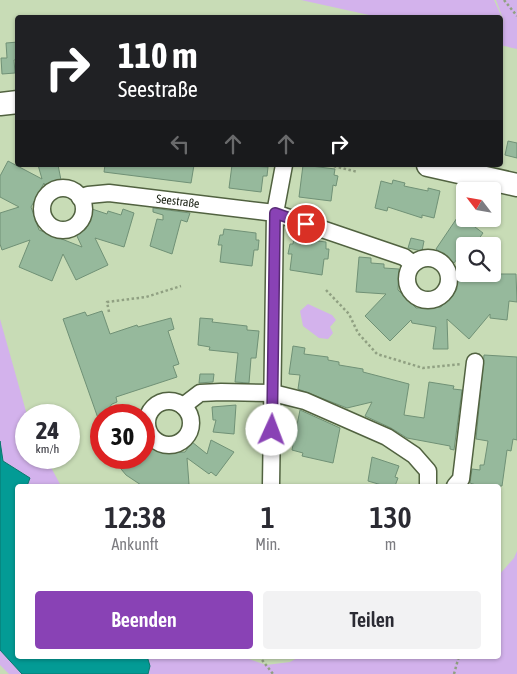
<!DOCTYPE html>
<html lang="de">
<meta charset="utf-8">
<style>
:root{--surface:#fff;--page:#f2f2f3;--text:#2b2b33;--muted:#7c7c81;--accent:#8942b5}
body{margin:0;font-family:"Asap Condensed",sans-serif;background:var(--page);color:var(--text);height:100vh;display:flex;flex-direction:column;font-size:19px;white-space:nowrap}
*{box-sizing:border-box;margin:0}
p{font-size:16px;color:var(--muted)}
.icon{flex:none;width:28px;height:28px;fill:none;stroke:currentColor;stroke-width:2;stroke-linecap:round;stroke-linejoin:round}
.map{position:relative;flex:1;overflow:hidden}
.drawer{position:absolute;left:15px;top:484px;width:486px;height:175px;display:flex;flex-direction:column;background:var(--surface);border-radius:5px;box-shadow:0 1px 4px #0004}
.drawer>*{flex:none}
.top-card{position:absolute;left:15px;top:15px;width:488px;height:152px;border-radius:5px;box-shadow:0 1px 4px #0004;background:#202124;color:#fff;overflow:hidden}
.needle{width:32px;rotate:301deg}
.fabs{position:absolute;left:456px;top:182px;display:grid;gap:10px}
.fabs a{display:grid;place-items:center;width:45px;height:45px;border-radius:5px;background:var(--surface);box-shadow:0 1px 4px #0004;font-size:25px}
.speed{position:absolute;left:15px;top:404px;display:flex;gap:10px;font-size:25px;font-weight:700;text-align:center}
.speed>*{display:grid;place-content:center;width:65px;height:65px;border-radius:50%;background:var(--surface);box-shadow:0 1px 4px #0004;line-height:1}
.speed small{font-size:12px;font-weight:400}
.speed .limit{border:8px solid #d22;background:#fff;color:#111}
.pin{position:absolute;display:grid;place-items:center;width:42px;height:42px;color:#fff;margin:-21px;border:2px solid #fff;border-radius:50%;box-shadow:0 1px 5px #0007}
.me{position:absolute;width:55px;margin:-28px;rotate:2deg;stroke-linejoin:round;filter:drop-shadow(0 0 4px #0008)}
.turn{display:flex;align-items:center;gap:18px;height:105px;padding:0 20px;font-size:22px}
.turn .icon{width:65px;height:65px;stroke-width:2.5}
.turn b{display:block;font-size:35px;line-height:42px}
.lanes{display:flex;align-items:center;height:48px;padding:0 20px;background:#0003;justify-content:center;gap:25px;direction:ltr}
.lanes .off{opacity:.35}
.eta{display:flex;justify-content:space-evenly;align-items:center;height:85px;text-align:center}
.eta b{font-size:30px;font-weight:600;line-height:35px}
.button{display:flex;gap:10px;margin-top:auto;padding:10px 20px}
.button a{flex:1;height:58px;border-radius:5px;background:var(--accent);color:#fff;font-size:20px;font-weight:600;line-height:58px;text-align:center}
.button a+a{background:var(--page);color:var(--text)}
.map>svg:first-child{display:block}
.green{fill:#d3b2ec}
.water{fill:#039b95;stroke:#0a766e}
.building{fill:#96b99c;stroke:#709176}
.lines{fill:none;stroke-linecap:round;stroke-linejoin:round}
.street-casing{stroke:#516240;stroke-width:19}
.secondary-casing{stroke:#516240;stroke-width:25}
.path{stroke:#90a082;stroke-width:2.5;stroke-dasharray:2.5 2.5;stroke-linecap:butt}
.street{stroke:#fff;stroke-width:16}
.secondary{stroke:#fff;stroke-width:22}
.route-casing{stroke:#592b76;stroke-width:12}
.route{stroke:#8942b5;stroke-width:9}
.labels{text-anchor:middle;stroke-width:4;stroke-linejoin:round;paint-order:stroke}
.street-label{font-size:12px;fill:#192012;stroke:#eff9e6}
</style>
<div class="map">
<svg width="517" height="674" viewBox="0 0 517 674">
<rect width="100%" height="100%" fill="#c8dcb6"/>
<g class="green">
<path d="M301 0H494L505 24 496 0H517V49L500 45V18L378 17Z"/>
<path d="M308 304 332 315 336 320 330 327 333 333 328 339 319 338 303 326 300 311Z"/>
<path d="M0 319 27 415 26 458H46L61 486H27L30 478 3 461 0 441Z"/>
<path d="M517 551V674H148L150 666 147 656H240L266 665 290 662 301 656H499V575L514 558Z"/>
<path d="M0 650 22 674H9L0 665Z"/>
</g>
<path class="water" d="M0 441 3 461 30 478 27 486H18V656H147L150 666 148 674H22L0 650Z"/>
<g class="building">
<path d="M18 42V59L14 60 15 73 2 74 1 58H7L6 43Z"/>
<path d="M508 141 517 143V158L505 155Z"/>
<path d="M8 161 42 179 38 165H58L61 180 44 185V183L31 207 39 230 82 247 76 234 86 229 92 209 107 214 108 211 121 215 123 209 134 213 124 247 95 238 108 265 76 280 63 254 52 281 19 267 30 240 2 250 0 244V213L19 207 0 197V176Z"/>
<path d="M105 165H194L191 183 104 172Z"/>
<path d="M232 165 268 167 267 176H263L261 192 229 188Z"/>
<path d="M303 165 335 169 334 175 338 176 336 186 333 185 331 201 299 197Z"/>
<path d="M393 180 405 183 404 186 428 191V188L440 191 434 218 422 215V218L388 207 387 211 375 208 381 181 392 184Z"/>
<path d="M153 208 190 213 187 222 181 220 172 254 150 246 157 219 163 220V215L153 212Z"/>
<path d="M459 215 483 233 476 243 472 239 454 263 436 249Z"/>
<path d="M224 229 256 233V240H259L258 250H254L252 266 220 262 222 245H218L220 235H223Z"/>
<path d="M294 238 326 242V249H329L328 259H324L322 275 290 270 292 254H288L290 244H293Z"/>
<path d="M411 238 424 241 422 251 408 248Z"/>
<path d="M359 257 371 258V263L384 264V268L399 269 398 290 416 308 441 307 457 289 456 274H516L517 302 509 301 507 320 490 318V314L469 339 447 319 448 349H433L436 327 412 323 411 320 390 341 365 316 386 294 356 292Z"/>
<path d="M102 311 110 334 137 325 138 327 171 318 174 329 168 331 179 364 173 366 177 377 116 397 117 402 112 404 99 421 63 319 85 312 87 316Z"/>
<path d="M200 318 213 319 212 322 247 326V330L259 331 256 358H251L249 383 235 382 238 353 209 350 210 347 198 345Z"/>
<path d="M293 346 305 348 304 354 328 357V360L339 362V365L363 369V372L409 384 404 415 424 418 429 382 454 386 453 389 462 390 454 450 450 449V446L407 438 391 428 365 416 372 402 347 408 298 389 300 375 289 374Z"/>
<path d="M484 355 517 357V440L513 439 511 451 507 450 502 486H479L470 483 472 469 480 470V465H484L488 441 476 439Z"/>
<path d="M200 374H214L213 382 199 383Z"/>
<path d="M236 405 234 434 213 432 216 420H213L212 407Z"/>
<path d="M300 410 340 428 333 463 302 456 303 453 292 450Z"/>
<path d="M211 440 234 452 216 476 211 472 209 474 187 458 189 484 186 486 141 485 126 475 112 458H144V444L163 453 185 452 192 442 207 454Z"/>
<path d="M372 457 399 466 395 477 398 478 395 486H385L368 481Z"/>
</g>
<g class="lines">
<defs>
<g id="street">
<circle cx="63" cy="209" r="21"/>
<path id="s1" d="M80 198 88 195 109 193 275 213 404 257 413 264"/>
<circle cx="428" cy="279" r="21"/>
<circle cx="169" cy="423" r="22"/>
<path d="M183 406 200 393 221 392 273 393 305 401 387 437 414 455 428 471V486"/>
<path d="M271 486 275 213 284 165"/>
<path d="M455 486 461 479 475 362"/>
</g>
<g id="secondary">
<path d="M0 104 18 102"/>
<path d="M428 165 517 185"/>
</g>
</defs>
<use href="#street" class="street-casing"/>
<use href="#secondary" class="secondary-casing"/>
<g class="path">
<path d="M504 0 517 16"/>
<path d="M329 165 358 172"/>
<path d="M326 290 349 314 358 333 377 354 423 368 462 364"/>
<path d="M109 312 107 302 146 297 181 286"/>
<path d="M259 656 273 674"/>
<path d="M454 674 459 656"/>
</g>
<use href="#street" class="street"/>
<use href="#secondary" class="secondary"/>
</g>
<g class="lines">
<defs>
<path id="route" d="M272 430 275 213 306 224"/>
</defs>
<use href="#route" class="route-casing"/>
<use href="#route" class="route"/>
</g>
<g class="labels">
<g class="street-label">
<text dy="4" stroke="none"><textPath href="#s1" startOffset="99">Seestraße</textPath></text>
</g>
</g>
</svg>
<div class="fabs">
<a><svg class="needle" viewBox="-14 -14 28 28"><path d="M0-13l5 13h-10z" fill="#e53935"/><path d="M0 13l5-13h-10z" fill="#7c7c81"/></svg></a>
<a><svg class="icon" aria-label="search" viewBox="0 0 24 24"><circle cx="10" cy="10" r="6"/><path d="M15 15l6 6"/></svg></a>
</div>
<div class="speed"><div>24<small>km/h</small></div><div class="limit">30</div></div>
<div class="pin" style="left:306px;top:224px;background:#d93025"><svg class="icon" aria-label="arrive" viewBox="0 0 24 24"><path d="M6 21V4h12l-3 4 3 4H6"/></svg></div>
<svg class="me" style="left:272px;top:430px" viewBox="-20 -20 40 40"><circle r="19" fill="#fff"/><path d="M0-13L10 11 0 6-10 11z" fill="#8942b5"/></svg>
<div class="top-card">
<div class="turn"><svg class="icon" aria-label="right" viewBox="0 0 24 24"><path d="M7 20v-9h11M14 6l5 5-5 5"/></svg><div><b>110 m</b>Seestraße</div></div>
<div class="lanes"><svg class="icon off" aria-label="left" viewBox="0 0 24 24"><path d="M17 20v-9H6M10 6l-5 5 5 5"/></svg><svg class="icon off" aria-label="ahead" viewBox="0 0 24 24"><path d="M12 20V5M6 11l6-6 6 6"/></svg><svg class="icon off" aria-label="ahead" viewBox="0 0 24 24"><path d="M12 20V5M6 11l6-6 6 6"/></svg><svg class="icon" aria-label="right" viewBox="0 0 24 24"><path d="M7 20v-9h11M14 6l5 5-5 5"/></svg></div>
</div>
<section class="drawer">
<div class="eta">
<div><b>12:38</b><p>Ankunft</p></div>
<div><b>1</b><p>Min.</p></div>
<div><b>130</b><p>m</p></div>
</div>
<div class="button"><a>Beenden</a><a>Teilen</a></div>
</section>
</div>
